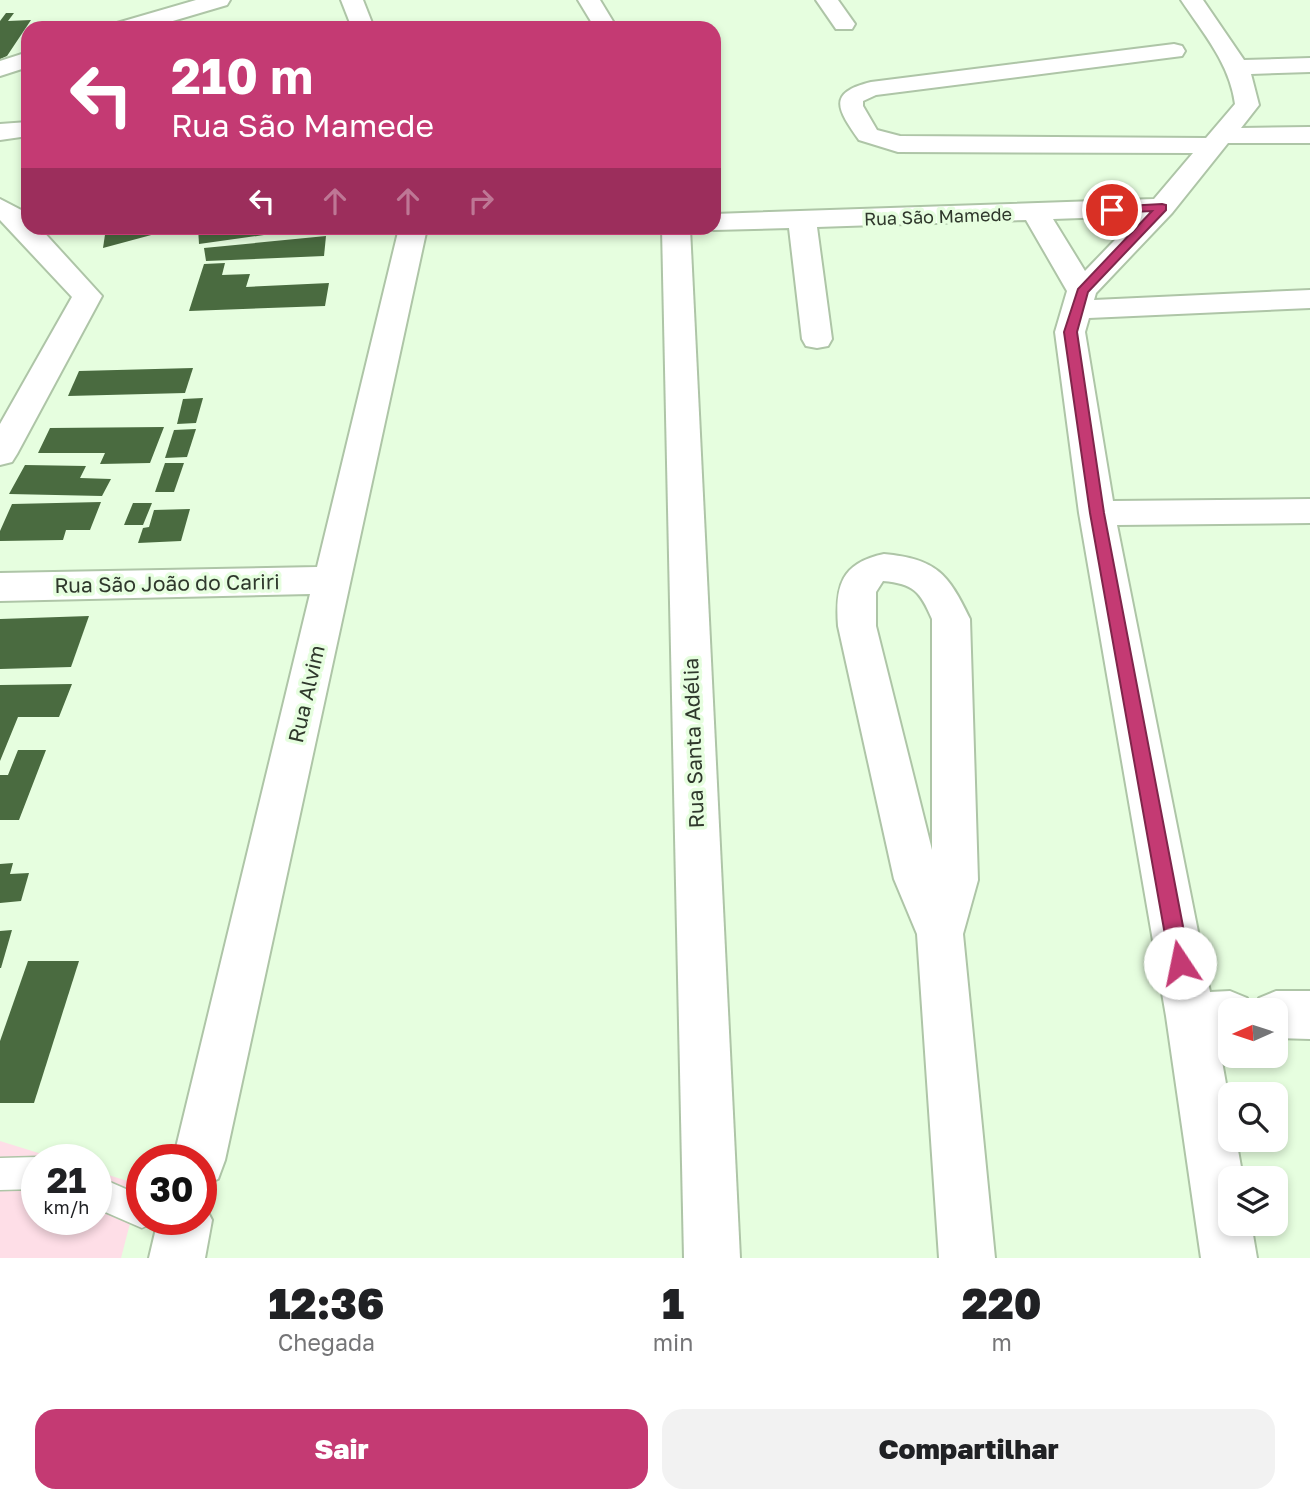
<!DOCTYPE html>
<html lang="pt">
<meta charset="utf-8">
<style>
:root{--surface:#fff;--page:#f2f2f2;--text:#202124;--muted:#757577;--accent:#c43a73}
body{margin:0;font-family:"Golos Text",sans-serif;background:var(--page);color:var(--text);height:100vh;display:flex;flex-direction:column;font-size:26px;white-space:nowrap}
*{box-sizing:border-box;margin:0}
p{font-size:23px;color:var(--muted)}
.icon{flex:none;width:38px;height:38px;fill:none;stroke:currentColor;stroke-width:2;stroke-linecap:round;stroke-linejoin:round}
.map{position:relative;height:1258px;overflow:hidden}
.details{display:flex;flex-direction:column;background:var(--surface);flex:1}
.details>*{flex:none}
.hud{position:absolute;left:21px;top:21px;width:700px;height:214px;border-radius:21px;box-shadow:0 4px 10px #0003;background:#c43a73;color:#fff;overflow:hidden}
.needle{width:46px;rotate:267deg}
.buttons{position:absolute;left:1218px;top:998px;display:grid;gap:14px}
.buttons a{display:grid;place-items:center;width:70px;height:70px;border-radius:14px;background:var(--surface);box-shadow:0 4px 10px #0003;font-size:35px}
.speed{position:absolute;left:21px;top:1144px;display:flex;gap:14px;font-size:35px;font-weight:700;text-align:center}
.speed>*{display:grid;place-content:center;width:91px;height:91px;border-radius:50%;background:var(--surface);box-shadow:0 4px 10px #0003;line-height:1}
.speed small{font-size:18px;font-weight:400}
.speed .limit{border:10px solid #d22;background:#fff;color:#111}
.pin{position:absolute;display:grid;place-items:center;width:60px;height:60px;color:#fff;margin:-30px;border:4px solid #fff;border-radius:50%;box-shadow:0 2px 7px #0007}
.me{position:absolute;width:77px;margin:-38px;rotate:349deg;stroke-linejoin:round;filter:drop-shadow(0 0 5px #0008)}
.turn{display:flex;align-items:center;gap:24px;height:147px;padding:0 35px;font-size:32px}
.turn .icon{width:91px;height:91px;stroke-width:2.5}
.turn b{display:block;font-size:49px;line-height:60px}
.lanes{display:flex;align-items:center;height:66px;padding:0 35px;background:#0003;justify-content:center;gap:35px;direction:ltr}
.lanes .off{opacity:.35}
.eta{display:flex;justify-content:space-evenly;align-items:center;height:119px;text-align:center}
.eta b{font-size:42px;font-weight:800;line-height:49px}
.cta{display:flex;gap:14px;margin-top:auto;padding:14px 35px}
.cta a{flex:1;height:80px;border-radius:21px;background:var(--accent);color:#fff;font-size:28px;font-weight:800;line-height:80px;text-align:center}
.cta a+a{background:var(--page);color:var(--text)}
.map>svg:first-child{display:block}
.green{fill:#fedee7}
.building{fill:#4a6b40}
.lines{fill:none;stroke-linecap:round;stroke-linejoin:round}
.lane-casing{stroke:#aec5a7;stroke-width:3}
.street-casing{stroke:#aec5a7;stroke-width:4}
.lane{fill:#fff;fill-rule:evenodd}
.street{fill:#fff;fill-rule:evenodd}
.route{fill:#c43a73;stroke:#7f264b;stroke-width:2}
.labels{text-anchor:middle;stroke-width:7;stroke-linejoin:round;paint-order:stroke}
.far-street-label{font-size:18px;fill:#2f382c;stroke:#e6fedf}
.street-label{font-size:21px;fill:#2f382c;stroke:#e6fedf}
</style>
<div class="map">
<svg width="1310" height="1258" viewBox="0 0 1310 1258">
<rect width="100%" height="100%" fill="#e6fedf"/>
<path class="green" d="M0 1141 61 1160H37V1220H96V1171L140 1185 121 1258H0Z"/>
<g class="building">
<path d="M6 13H14L8 21 31 20 7 56 0 59V21Z"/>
<path d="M106 228H155V234L103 248Z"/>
<path d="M198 228H263L264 235 199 244Z"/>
<path d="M326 236 324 256 206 261 204 248Z"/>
<path d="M225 263 222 275 250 274 246 287 329 283 325 306 189 311 204 264Z"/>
<path d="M193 368 185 393 68 396 79 371Z"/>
<path d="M203 398 196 423 177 424 183 399Z"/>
<path d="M164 427 150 463 100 464 105 453H38L50 428Z"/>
<path d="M196 429 187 457 165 458 174 430Z"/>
<path d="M165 463H184L174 492H155Z"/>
<path d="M25 465 86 466 80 478 111 479 102 496 9 494Z"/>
<path d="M101 502 90 530H66L63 540 0 541V531L12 504Z"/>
<path d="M133 503H152L143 525H124Z"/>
<path d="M190 509 181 541 138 543 143 528 149 527 154 510Z"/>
<path d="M89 616 71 667 0 669V619Z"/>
<path d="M72 684 59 717H18L0 761V685Z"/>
<path d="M18 750H46L19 820H0V775H8Z"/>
<path d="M13 863 10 874 29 873 21 901 0 903V864Z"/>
<path d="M12 930 1 968H0V931Z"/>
<path d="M28 961H79L34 1103H0V1041Z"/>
</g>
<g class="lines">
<defs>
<g id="lane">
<path d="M37 1157 44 1160H37V1189L0 1190V1158Z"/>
<path d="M96 1176 142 1196V1220H155L153 1223 142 1228 96 1208Z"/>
</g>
<g id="street">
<path d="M196 0H230L227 5 149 28H114L117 23Z"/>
<path d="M341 0H363L374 28H352Z"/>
<path d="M578 0H600L617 28H595Z"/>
<path d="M816 0H838L855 24 852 29H836Z"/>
<path d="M1181 0H1203L1244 60 1310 58V72L1251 74 1259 105 1241 128 1310 127V143H1228L1172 213 1096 293 1094 300 1310 290V308L1089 318 1085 332 1113 501 1310 499V523L1117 525 1210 992 1230 991 1247 998 1252 1010H1230V1038L1218 1039 1230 1106V1139H1236L1243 1178H1230V1223H1251L1257 1258H1201L1166 1016 1079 513 1055 332 1067 291 1026 220 817 227 832 339 828 346 817 348 806 346 802 339 789 228 714 230 704 228H714V214L1154 199 1193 153 898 152 859 140C838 110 826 93 871 82L1174 44 1182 46 1185 51 1182 56 876 95 863 101V106L877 130 900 136 1206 138 1235 104C1230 64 1203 33 1181 0ZM1138 216 1085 271 1053 219Z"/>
<path d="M28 52V67L0 76V61Z"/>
<path d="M28 122V136L0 140V124Z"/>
<path d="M0 199 27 213 28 228H40L102 296 17 454 12 462 0 465V424L72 297 0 220Z"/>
<path d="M399 228H427L225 1160 218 1179 201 1186V1160H173L310 594 0 601V573L317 567Z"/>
<path d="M662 228H690L740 1258H684Z"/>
<path d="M884 554C936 559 948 573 970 619L978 880 963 934 995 1258H939L917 934 894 879 838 626C835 586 841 563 884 554ZM883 581C914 584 920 591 932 619V850L876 626V592Z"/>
<path d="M1276 991H1310V1039L1276 1038V1010H1254L1259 998Z"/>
<path d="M201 1199 212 1220 205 1258H149L158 1220H201Z"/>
</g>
</defs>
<use href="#lane" class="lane-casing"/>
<use href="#street" class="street-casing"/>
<use href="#lane" class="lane"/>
<use href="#street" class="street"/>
</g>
<path class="route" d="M1162 204 1166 205V210L1088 292 1077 332 1104 513 1190 963 1187 970 1180 973 1173 970 1170 963 1090 513 1064 332 1078 289 1152 211 1112 213 1106 210 1108 207Z"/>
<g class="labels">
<g class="far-street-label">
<text transform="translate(938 217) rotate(-2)" y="6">Rua São Mamede</text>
</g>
<g class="street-label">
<text transform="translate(167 584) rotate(-1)" y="7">Rua São João do Cariri</text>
<text transform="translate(307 694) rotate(-77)" y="7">Rua Alvim</text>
<text transform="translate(694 743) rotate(-92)" y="7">Rua Santa Adélia</text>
</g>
</g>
</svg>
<div class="buttons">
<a><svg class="needle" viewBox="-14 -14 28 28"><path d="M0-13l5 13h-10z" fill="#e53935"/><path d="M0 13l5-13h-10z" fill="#757577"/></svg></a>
<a><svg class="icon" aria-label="search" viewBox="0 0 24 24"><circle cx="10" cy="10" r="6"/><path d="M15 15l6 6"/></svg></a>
<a><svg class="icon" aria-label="layers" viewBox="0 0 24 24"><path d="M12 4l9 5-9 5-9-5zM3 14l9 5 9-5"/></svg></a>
</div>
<div class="speed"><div>21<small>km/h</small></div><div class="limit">30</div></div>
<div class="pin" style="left:1112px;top:210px;background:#d93025"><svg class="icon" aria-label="arrive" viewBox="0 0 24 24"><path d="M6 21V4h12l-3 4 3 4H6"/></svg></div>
<svg class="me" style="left:1180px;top:963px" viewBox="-20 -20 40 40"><circle r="19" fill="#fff"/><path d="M0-13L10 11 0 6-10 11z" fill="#c43a73"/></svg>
<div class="hud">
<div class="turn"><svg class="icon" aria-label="left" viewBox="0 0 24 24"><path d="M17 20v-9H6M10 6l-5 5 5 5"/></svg><div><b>210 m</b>Rua São Mamede</div></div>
<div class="lanes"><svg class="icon" aria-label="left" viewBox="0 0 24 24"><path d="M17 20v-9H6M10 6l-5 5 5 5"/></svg><svg class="icon off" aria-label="ahead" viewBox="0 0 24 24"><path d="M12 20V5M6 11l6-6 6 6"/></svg><svg class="icon off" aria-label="ahead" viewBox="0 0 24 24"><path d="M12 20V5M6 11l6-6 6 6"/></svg><svg class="icon off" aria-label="right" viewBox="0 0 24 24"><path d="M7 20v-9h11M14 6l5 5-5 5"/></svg></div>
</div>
</div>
<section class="details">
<div class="eta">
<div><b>12:36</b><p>Chegada</p></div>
<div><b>1</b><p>min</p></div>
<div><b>220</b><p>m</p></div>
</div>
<div class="cta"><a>Sair</a><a>Compartilhar</a></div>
</section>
